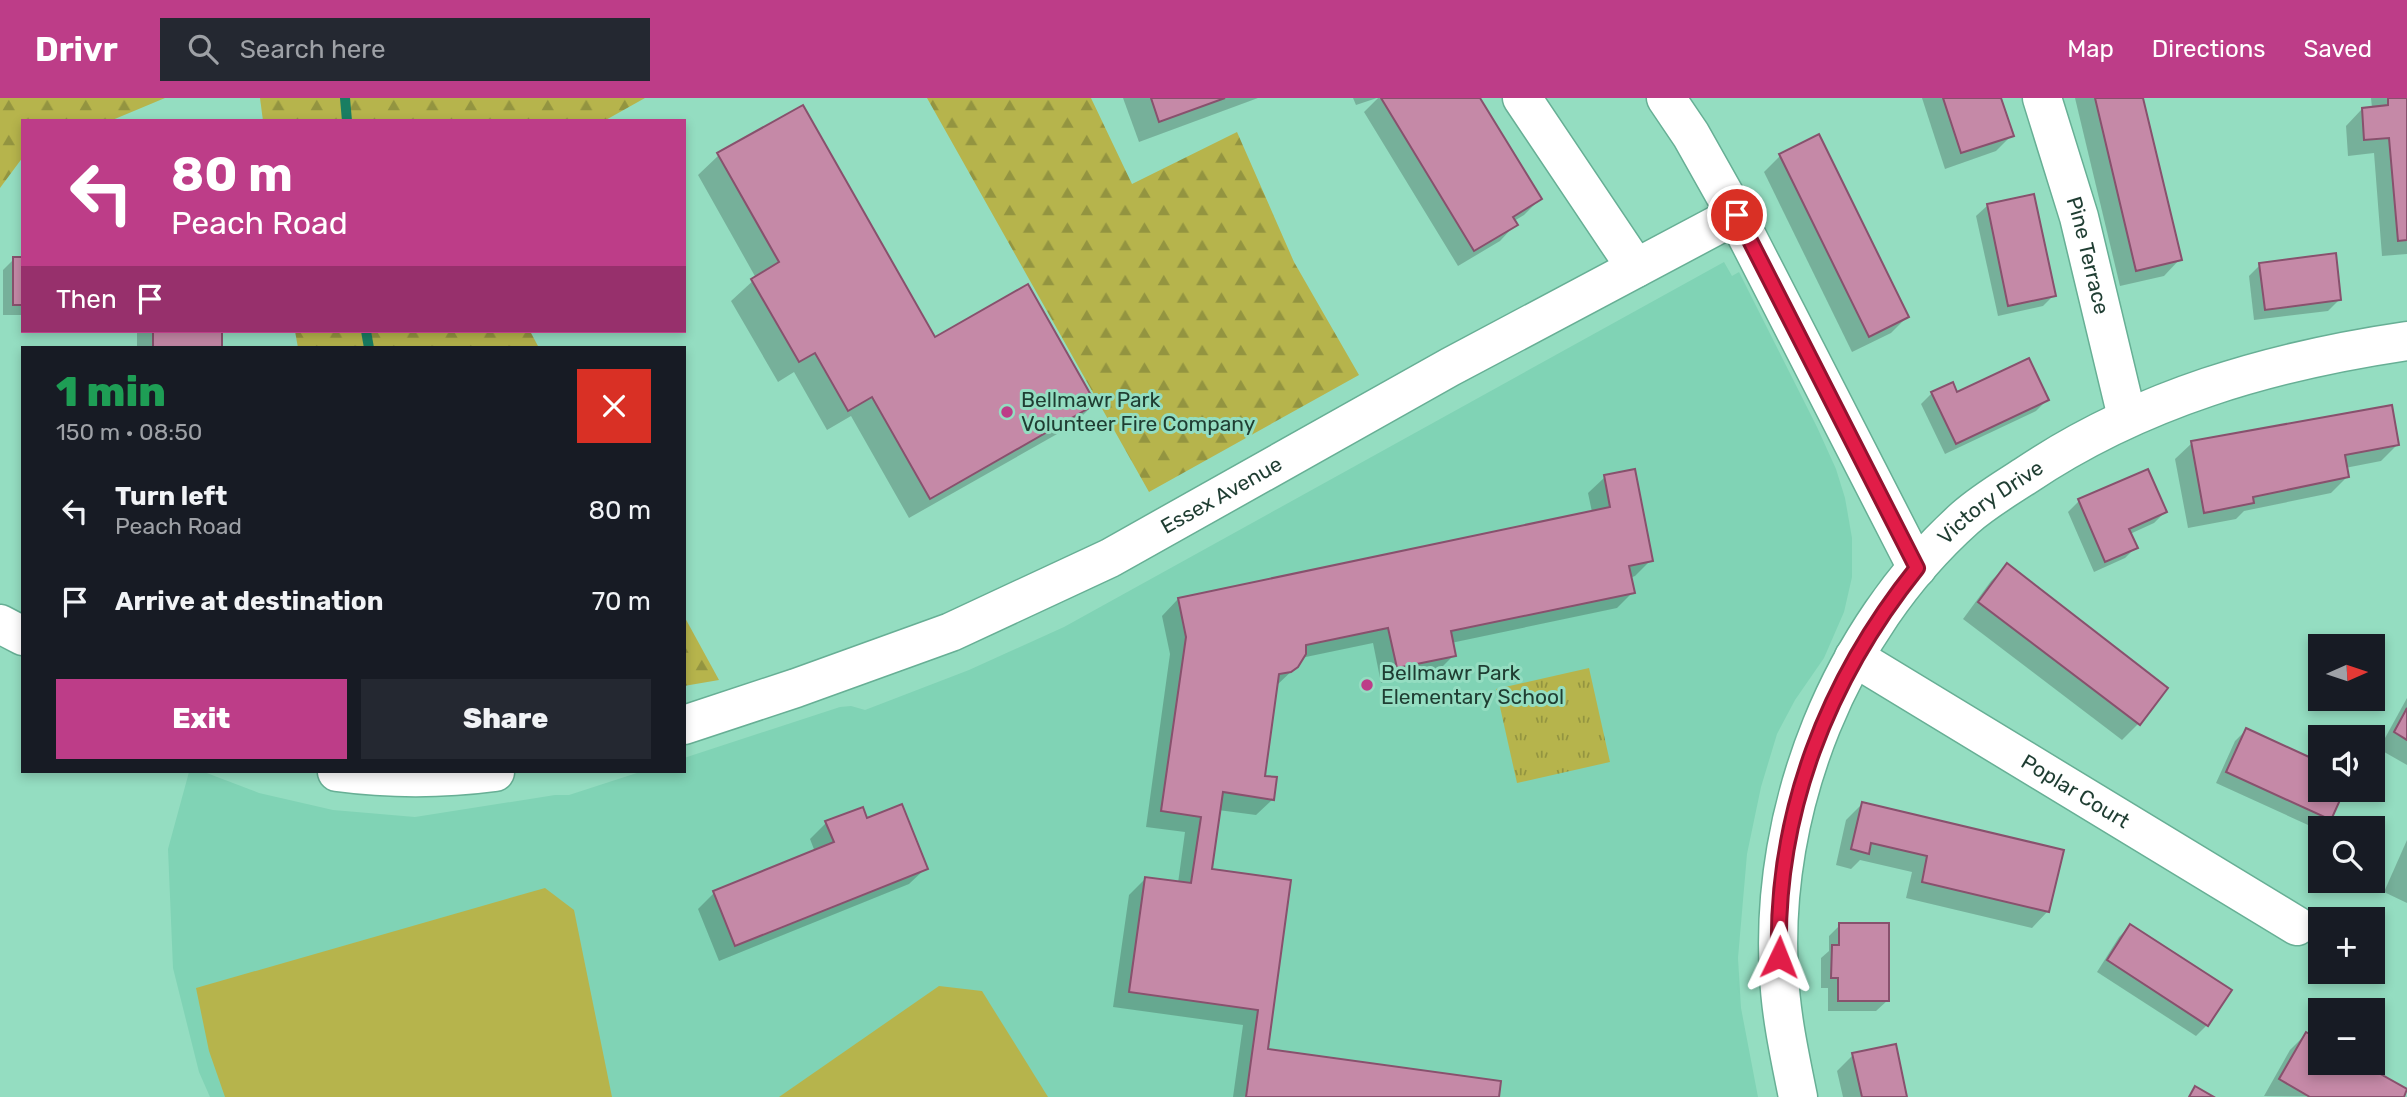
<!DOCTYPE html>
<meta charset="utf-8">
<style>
:root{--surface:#171b24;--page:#242831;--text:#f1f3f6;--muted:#9ea1a6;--accent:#bd3d88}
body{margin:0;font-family:Rubik,sans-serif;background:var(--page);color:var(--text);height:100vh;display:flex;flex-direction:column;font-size:26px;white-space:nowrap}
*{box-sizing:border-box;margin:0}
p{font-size:23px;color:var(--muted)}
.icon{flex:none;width:38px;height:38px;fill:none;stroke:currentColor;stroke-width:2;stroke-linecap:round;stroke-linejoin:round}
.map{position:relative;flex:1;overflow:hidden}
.details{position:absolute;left:21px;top:248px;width:665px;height:427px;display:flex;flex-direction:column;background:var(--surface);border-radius:0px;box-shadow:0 4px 10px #0003}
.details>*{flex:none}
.top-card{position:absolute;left:21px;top:21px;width:665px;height:214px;border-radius:0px;box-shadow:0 4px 10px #0003;background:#bd3d88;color:#fff;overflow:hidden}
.needle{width:46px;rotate:87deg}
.buttons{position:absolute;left:2308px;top:536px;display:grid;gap:14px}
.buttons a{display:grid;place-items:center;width:77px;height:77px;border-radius:0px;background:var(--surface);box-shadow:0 4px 10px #0003;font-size:35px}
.pin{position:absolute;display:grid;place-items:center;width:60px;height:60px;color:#fff;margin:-30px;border:4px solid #fff;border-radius:50%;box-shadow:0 2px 7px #0007}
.me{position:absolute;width:77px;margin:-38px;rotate:2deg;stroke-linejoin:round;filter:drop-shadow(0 0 5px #0008)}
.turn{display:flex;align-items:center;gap:24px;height:147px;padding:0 35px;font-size:32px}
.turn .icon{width:91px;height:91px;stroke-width:2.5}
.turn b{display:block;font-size:49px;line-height:60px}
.then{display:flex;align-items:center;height:66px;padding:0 35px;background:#0003;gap:14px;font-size:26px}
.round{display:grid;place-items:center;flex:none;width:74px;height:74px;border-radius:0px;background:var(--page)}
.overview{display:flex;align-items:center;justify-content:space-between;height:119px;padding:0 35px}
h1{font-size:42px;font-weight:800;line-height:52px;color:#1e9e55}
.cta{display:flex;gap:14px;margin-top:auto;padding:14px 35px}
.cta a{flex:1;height:80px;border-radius:0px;background:var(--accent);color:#fff;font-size:28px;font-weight:800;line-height:80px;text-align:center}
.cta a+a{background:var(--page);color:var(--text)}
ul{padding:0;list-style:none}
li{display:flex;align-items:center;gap:21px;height:91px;padding:0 35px}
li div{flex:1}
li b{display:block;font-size:26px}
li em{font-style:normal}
header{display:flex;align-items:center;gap:42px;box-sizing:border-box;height:98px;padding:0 35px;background:var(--accent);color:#fff}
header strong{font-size:33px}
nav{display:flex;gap:38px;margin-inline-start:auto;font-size:24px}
.search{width:490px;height:63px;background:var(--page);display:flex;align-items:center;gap:18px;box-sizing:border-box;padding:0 24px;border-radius:0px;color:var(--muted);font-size:26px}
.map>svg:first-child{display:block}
.built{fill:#80d3b5}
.forest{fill:url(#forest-firs)}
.park{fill:url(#park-tufts)}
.pitch{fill:#b6b44c}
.shadow{fill:#0003}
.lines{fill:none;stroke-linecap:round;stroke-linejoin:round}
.stream{stroke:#197e62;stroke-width:10}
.building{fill:#c589a7;stroke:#88516d;stroke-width:2}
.minor-casing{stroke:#67af95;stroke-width:41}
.minor{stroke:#fff;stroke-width:38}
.route-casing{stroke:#92132f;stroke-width:18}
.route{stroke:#e11d48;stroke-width:12}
.poi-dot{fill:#bd3d88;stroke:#94ddc1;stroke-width:2.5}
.labels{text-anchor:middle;stroke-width:6;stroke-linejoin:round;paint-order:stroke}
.street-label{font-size:21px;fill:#1f3d32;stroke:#94ddc1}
.poi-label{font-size:21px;fill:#1f3d32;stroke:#94ddc1;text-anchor:start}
</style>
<header>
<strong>Drivr</strong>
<div class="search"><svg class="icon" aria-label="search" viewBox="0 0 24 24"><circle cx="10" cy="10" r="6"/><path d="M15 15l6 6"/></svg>Search here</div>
<nav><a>Map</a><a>Directions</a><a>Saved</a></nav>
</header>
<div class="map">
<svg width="2407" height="999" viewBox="0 0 2407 999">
<defs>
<pattern id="forest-firs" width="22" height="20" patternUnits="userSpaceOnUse" patternTransform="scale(1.75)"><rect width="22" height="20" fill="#b6b44c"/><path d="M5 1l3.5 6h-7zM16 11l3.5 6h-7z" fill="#939440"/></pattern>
<pattern id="park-tufts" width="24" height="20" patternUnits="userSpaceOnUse" patternTransform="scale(1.75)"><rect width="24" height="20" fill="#b6b44c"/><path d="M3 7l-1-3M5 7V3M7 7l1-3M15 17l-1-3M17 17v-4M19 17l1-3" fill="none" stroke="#939440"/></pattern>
</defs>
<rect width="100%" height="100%" fill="#94ddc1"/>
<path class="built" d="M1724 164 1732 178 1739 174 1817 329 1836 371 1845 400 1852 440V479L1844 514 1824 560 1795 602 1777 636 1761 689 1747 756 1738 860 1741 910 1758 999H210L199 974 173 870 168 751 189 674H204L259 695 333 712 415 719 555 697H569L640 674H684V660L840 609 851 608 865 612 969 572 1064 529Z"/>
<g class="forest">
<path d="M0 0H165L110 23H23V59L0 90Z"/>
<path d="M260 0H645L604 23H263Z"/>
<path d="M927 0H1091L1132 86 1237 34 1294 164 1359 277 1149 394Z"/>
<path d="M295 233H530L539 250H298Z"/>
<path d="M684 518 719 582 684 588Z"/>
</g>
<path class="park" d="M1589 570 1610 664 1517 685 1496 591Z"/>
<g class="pitch">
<path d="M545 790 574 812 612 999H225L209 953 196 890Z"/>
<path d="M939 888 982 893 1048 999H779Z"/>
</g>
<g class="shadow">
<path d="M1123 0H1258L1139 44Z"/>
<path d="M1353 0H1377L1356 7Z"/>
<path d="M1378 0H1478L1540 101 1524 117 1514 123 1516 126 1500 143 1458 168 1364 14Z"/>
<path d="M1922 0H2000L2012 37 1996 53 1945 71Z"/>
<path d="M2075 0H2141L2180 161 2164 178 2120 188Z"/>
<path d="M2371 0H2407V156L2382 158 2374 55 2348 58 2346 28 2362 11 2372 10Z"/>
<path d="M719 57 934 241 1094 306 1073 327 909 420 851 318 827 332 794 274 778 284 731 203 756 180 698 77Z"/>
<path d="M1780 58 1907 219 1891 235 1852 254 1764 74Z"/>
<path d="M1988 107 2054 197 2043 208 1998 218 1976 118Z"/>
<path d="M14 161H23V217H3V172Z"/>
<path d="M2260 167 2339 202 2328 213 2254 222 2249 178Z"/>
<rect x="137" y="233" width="83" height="17"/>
<path d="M1932 295 1957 296 2047 302 2036 313 1945 356 1921 306Z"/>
<path d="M2192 345 2398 346 2381 363 2345 370 2347 379 2331 395 2244 413 2236 421 2188 430 2175 361Z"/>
<path d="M1605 379 1651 462 1635 478 1630 480 1633 494 1617 510 1451 545 1454 557 1438 573 1381 585 1373 545 1301 560 1297 568 1276 588 1263 679 1273 701 1256 717 1218 712 1210 773 1289 783 1266 952 1497 999H1233L1243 927 1113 909 1129 797 1145 781 1178 785 1185 734 1146 729 1170 556 1162 518 1178 501 1592 414 1588 395Z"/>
<path d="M2079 403 2165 414 2154 425 2130 436 2136 449 2125 460 2094 474 2068 414Z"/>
<path d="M2007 467 2165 591 2138 626 2122 642 1963 521 1991 483Z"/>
<path d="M2407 600V667L2379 651Z"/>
<path d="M2246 632 2320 666V691L2330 721 2319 732 2216 685 2235 643Z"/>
<path d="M1862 706 2048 813 2032 830 1906 800 1912 774 1860 762 1851 771 1836 767 1846 722Z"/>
<path d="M866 722 926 770 909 786 719 863 698 811 714 795 815 754 810 741 826 725Z"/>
<path d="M2407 742V805L2384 794Z"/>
<path d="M1840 827 1888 902 1876 913H1828V890H1821V860L1829 853V838Z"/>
<path d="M2130 828 2207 927 2196 938 2097 874 2119 839Z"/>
<path d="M2306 936 2320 944V964L2402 999 2264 998 2290 952Z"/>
<path d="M1853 957 1906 999H1843L1837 973Z"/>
</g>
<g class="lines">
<g class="stream">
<path d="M345 0 347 23"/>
<path d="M366 233 369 250"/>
</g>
</g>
<g class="building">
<path d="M1151 0H1225L1159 24Z"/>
<path d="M1381 0H1480L1542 101 1513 119 1518 127 1474 153Z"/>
<path d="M1943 0H2001L2014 38 1961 55Z"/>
<path d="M2095 0H2143L2182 162 2136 173Z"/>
<path d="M2388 0H2407V142L2398 143 2389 40 2364 42 2362 10 2388 7Z"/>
<path d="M803 7 935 239 1028 186 1096 306 930 401 872 299 848 313 815 255 799 264 751 181 779 164 717 55Z"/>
<path d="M1819 36 1909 219 1869 239 1779 56Z"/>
<path d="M2034 96 2056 198 2008 208 1987 106Z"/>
<path d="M2336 155 2341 202 2265 212 2259 165Z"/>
<rect x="13" y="159" width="10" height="48"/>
<rect x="153" y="233" width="69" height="17"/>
<path d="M2029 260 2049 302 1956 346 1931 294 1953 284 1957 294Z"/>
<path d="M2392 307 2399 347 2345 357 2349 379 2253 399 2254 405 2204 415 2191 343Z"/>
<path d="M1635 371 1653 463 1629 468 1635 495 1451 533 1456 558 1397 570 1388 530 1306 547V556L1298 569 1291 574 1279 576 1265 678 1277 679 1274 702 1223 694 1212 771 1291 782 1268 951 1501 983 1499 999H1246L1258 912 1129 894 1145 779 1191 785 1201 719 1161 713 1186 539 1178 500 1610 409 1604 377Z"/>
<path d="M2148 371 2167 414 2129 431 2138 450 2105 464 2078 401Z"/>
<path d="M2007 465 2168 590 2140 627 1978 504Z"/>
<path d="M2407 610V642L2394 634Z"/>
<path d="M2246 630 2320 664V691H2345L2331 722 2226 674Z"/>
<path d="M1862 704 2064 752 2049 814 1922 784 1927 758 1871 745 1869 756 1851 751Z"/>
<path d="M902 706 928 771 735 848 713 793 834 744 825 723 863 709 867 720Z"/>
<path d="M1839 825H1889V903H1838V880H1831L1832 847H1839Z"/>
<path d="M2130 826 2232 892 2208 928 2107 862Z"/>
<path d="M2306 934 2320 942V964H2359L2407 991 2404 999H2310L2279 981Z"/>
<path d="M1896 946 1907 999H1862L1852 955Z"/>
<path d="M2195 988 2214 999H2189Z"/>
</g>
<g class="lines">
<defs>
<g id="minor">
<path d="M1522 0 1636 170"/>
<path d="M1666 0 1691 37 1736 117 1917 470"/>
<path id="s1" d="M2042 0 2079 119 2127 319"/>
<path d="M0 526 23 538"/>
<path id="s2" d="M1854 559 2297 828"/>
<path id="s3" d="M684 627 796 590 951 534 1110 460 1450 269 1736 117"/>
<path d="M337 674C389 681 442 681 495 674"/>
<path id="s4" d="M1798 999C1790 959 1781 919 1779 877 1769 710 1840 532 1965 420 1983 404 2005 391 2025 378 2139 301 2271 263 2407 243"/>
</g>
</defs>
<use href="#minor" class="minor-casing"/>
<use href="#minor" class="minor"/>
</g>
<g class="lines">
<defs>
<path id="route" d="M1737 117 1917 470C1828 581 1775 715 1779 859"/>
</defs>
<use href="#route" class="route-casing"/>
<use href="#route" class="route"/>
</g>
<g class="poi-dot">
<circle cx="1007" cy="314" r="7"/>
<circle cx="1367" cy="587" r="7"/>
</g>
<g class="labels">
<g class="street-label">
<text dy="7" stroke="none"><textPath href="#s1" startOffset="164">Pine Terrace</textPath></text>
<text dy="7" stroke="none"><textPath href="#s3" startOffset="586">Essex Avenue</textPath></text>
<text dy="7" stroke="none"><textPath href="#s4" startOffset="663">Victory Drive</textPath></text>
<text dy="7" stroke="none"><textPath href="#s2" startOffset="259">Poplar Court</textPath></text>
</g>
<g class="poi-label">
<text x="1021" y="309">Bellmawr Park<tspan x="1021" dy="24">Volunteer Fire Company</tspan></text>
<text x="1381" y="582">Bellmawr Park<tspan x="1381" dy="24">Elementary School</tspan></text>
</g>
</g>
</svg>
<div class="buttons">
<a><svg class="needle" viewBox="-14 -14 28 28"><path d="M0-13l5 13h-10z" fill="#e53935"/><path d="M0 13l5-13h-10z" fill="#9ea1a6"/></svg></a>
<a><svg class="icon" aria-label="sound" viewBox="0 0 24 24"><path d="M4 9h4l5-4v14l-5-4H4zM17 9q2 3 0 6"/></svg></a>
<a><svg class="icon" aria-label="search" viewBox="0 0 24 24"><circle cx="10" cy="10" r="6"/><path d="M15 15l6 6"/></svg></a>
<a>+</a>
<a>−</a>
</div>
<div class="pin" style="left:1737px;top:117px;background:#d93025"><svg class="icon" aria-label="arrive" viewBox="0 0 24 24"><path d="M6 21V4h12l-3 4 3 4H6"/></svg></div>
<svg class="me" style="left:1779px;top:859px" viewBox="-20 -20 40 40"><path d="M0-17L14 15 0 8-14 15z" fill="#e11d48" stroke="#fff" stroke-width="4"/></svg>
<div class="top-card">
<div class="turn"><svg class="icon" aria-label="left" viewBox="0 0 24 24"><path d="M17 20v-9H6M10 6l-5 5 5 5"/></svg><div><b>80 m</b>Peach Road</div></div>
<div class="then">Then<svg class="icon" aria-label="arrive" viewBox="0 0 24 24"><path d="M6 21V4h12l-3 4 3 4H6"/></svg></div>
</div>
<section class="details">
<div class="overview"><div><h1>1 min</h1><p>150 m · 08:50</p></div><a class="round" style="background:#d93025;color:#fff"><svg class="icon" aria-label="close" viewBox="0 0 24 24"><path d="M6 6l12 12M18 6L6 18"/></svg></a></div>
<ul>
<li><svg class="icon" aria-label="left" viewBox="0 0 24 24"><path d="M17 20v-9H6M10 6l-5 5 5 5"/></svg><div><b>Turn left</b><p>Peach Road</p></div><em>80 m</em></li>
<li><svg class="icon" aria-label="arrive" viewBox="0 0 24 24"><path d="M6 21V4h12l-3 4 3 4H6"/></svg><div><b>Arrive at destination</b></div><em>70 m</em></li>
</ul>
<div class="cta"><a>Exit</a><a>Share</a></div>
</section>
</div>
